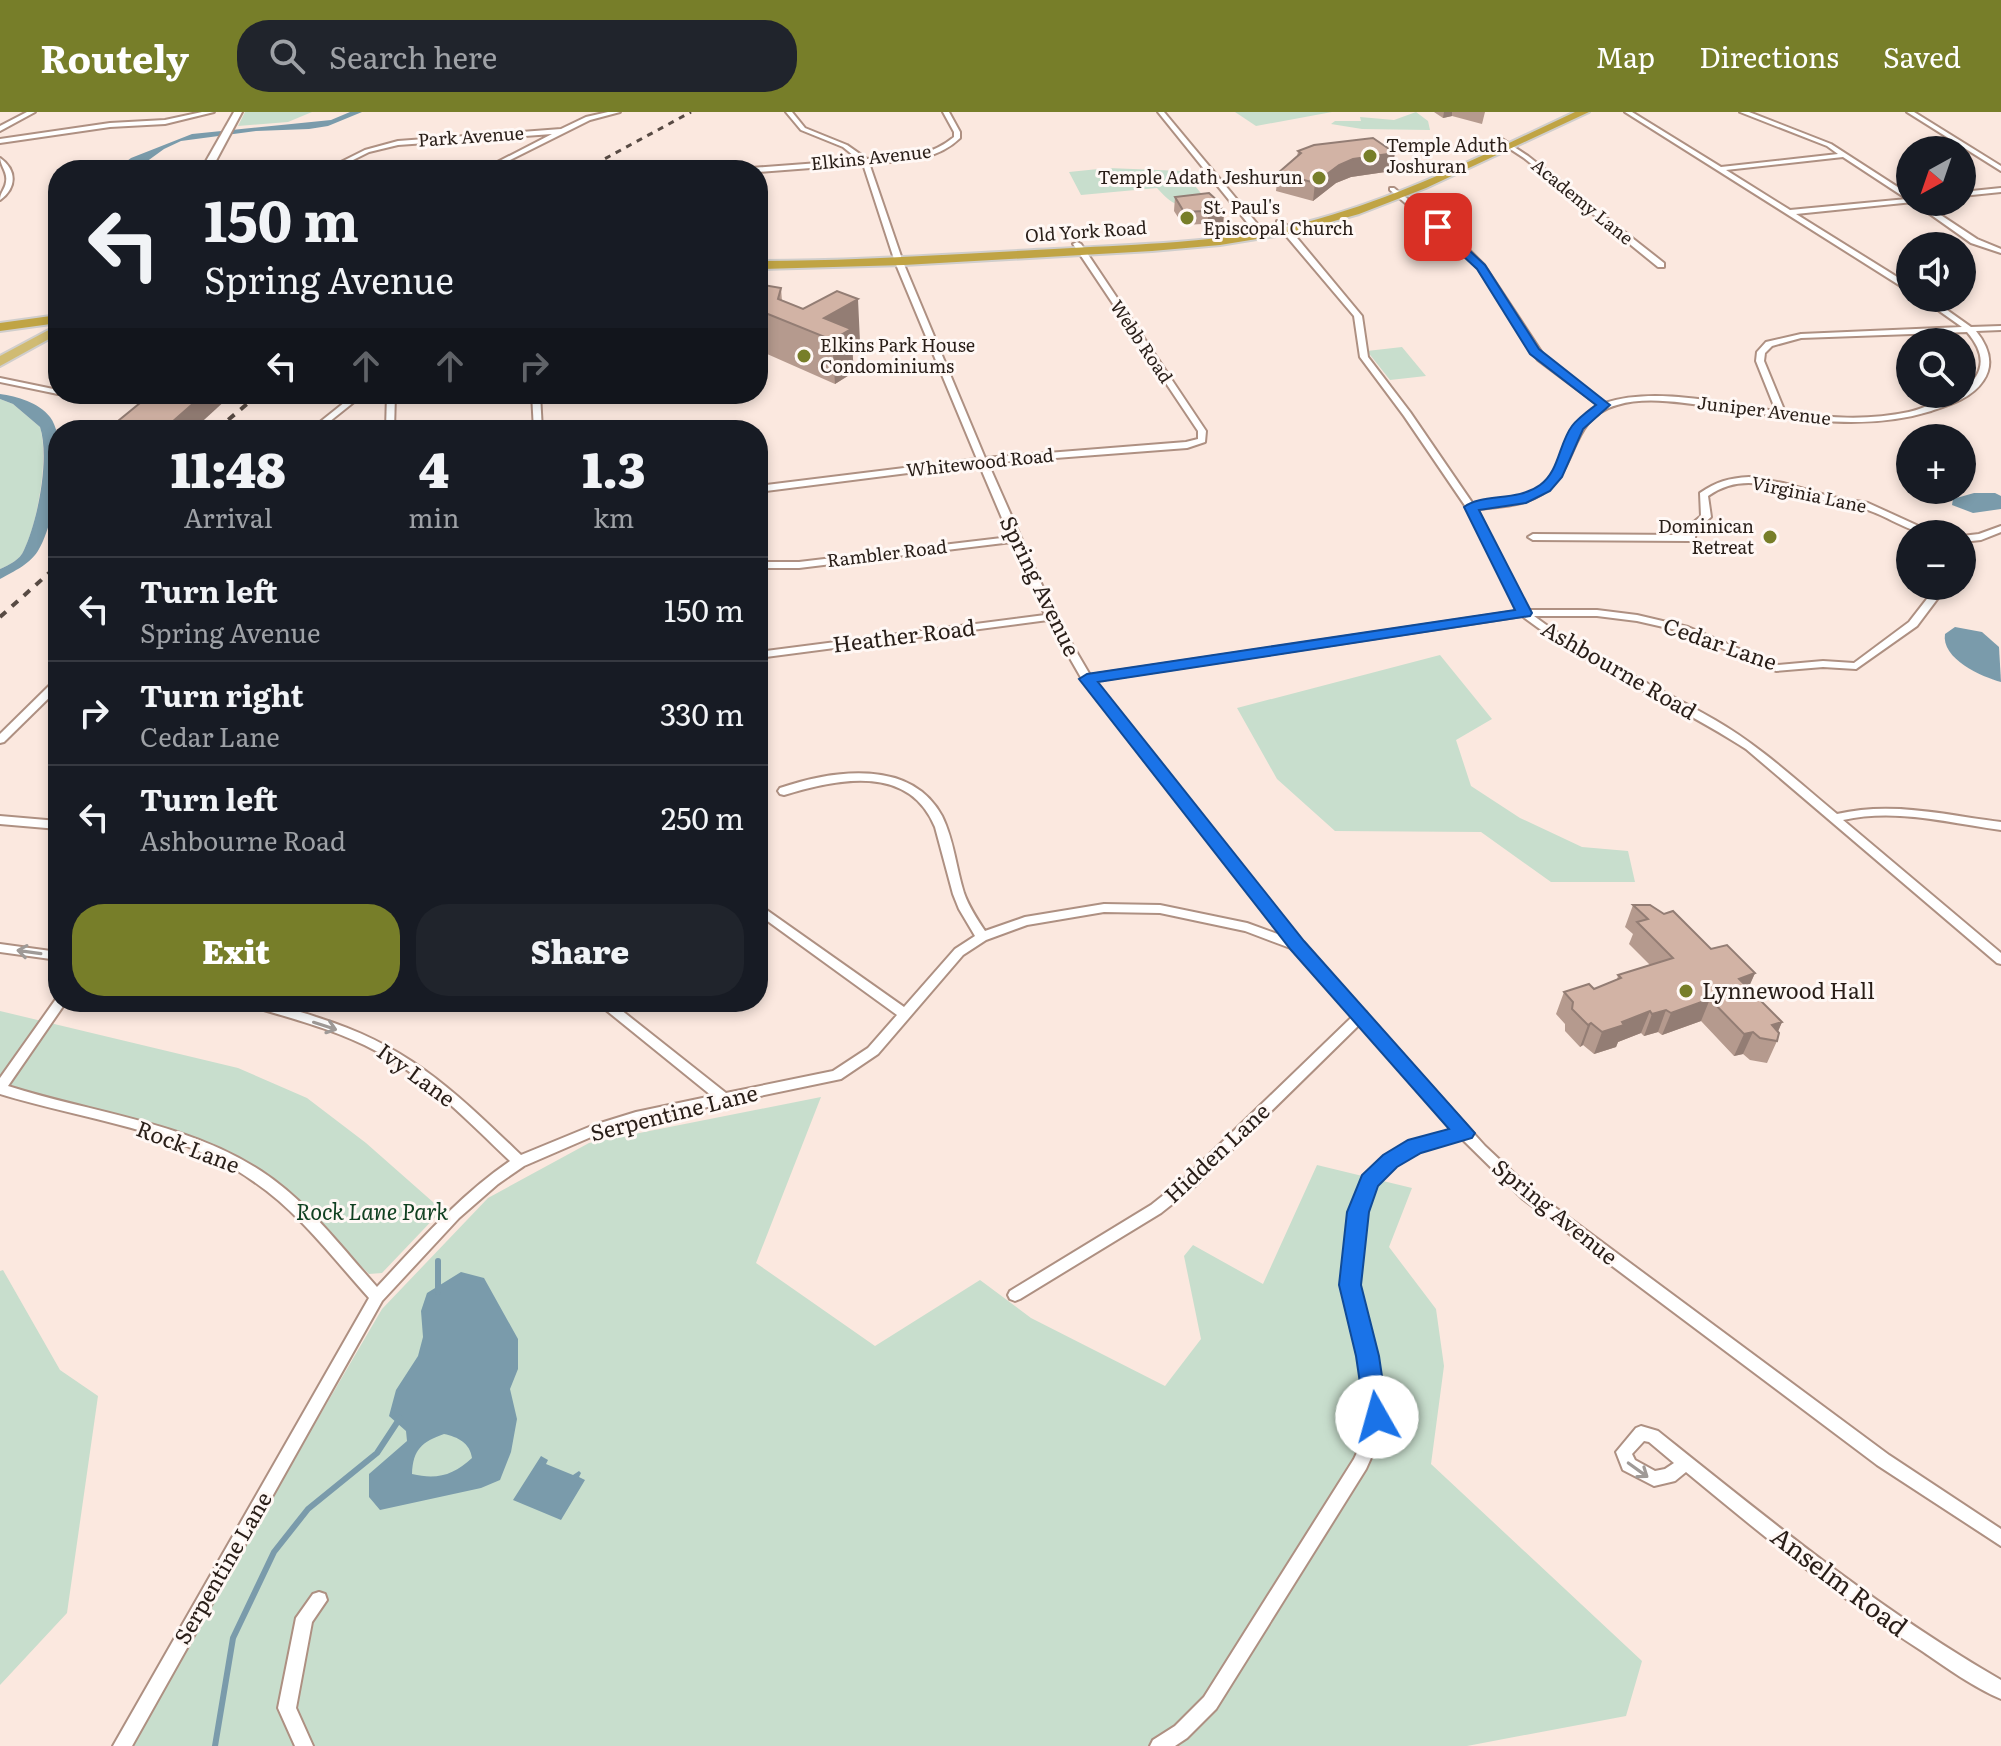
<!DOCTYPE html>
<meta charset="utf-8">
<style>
:root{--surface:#171b24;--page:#20242c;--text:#f1f3f6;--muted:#9ea1a6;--line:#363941;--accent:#777e29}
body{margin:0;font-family:Literata,serif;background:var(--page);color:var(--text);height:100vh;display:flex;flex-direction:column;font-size:30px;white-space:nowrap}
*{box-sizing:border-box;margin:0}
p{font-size:26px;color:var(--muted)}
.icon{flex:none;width:44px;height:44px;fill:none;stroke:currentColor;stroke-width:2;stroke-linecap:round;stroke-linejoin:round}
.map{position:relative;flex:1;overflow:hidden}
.side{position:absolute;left:48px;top:308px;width:720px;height:592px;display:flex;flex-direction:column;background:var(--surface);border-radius:32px;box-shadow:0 4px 12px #0003}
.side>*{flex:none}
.banner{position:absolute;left:48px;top:48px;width:720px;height:244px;border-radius:32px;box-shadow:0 4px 12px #0003;background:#171b24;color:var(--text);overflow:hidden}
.needle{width:52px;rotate:220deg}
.tools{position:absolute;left:1896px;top:24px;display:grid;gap:16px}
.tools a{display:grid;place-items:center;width:80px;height:80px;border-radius:50%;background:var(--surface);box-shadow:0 4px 12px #0003;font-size:40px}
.pin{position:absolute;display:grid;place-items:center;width:68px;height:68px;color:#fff;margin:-34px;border-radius:16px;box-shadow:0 4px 12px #0006}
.me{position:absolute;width:88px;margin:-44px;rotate:353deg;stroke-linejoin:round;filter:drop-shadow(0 0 6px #0008)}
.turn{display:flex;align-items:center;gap:28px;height:168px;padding:0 24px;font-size:36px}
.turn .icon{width:104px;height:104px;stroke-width:2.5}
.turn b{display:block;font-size:56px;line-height:68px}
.lanes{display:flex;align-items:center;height:76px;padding:0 24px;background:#0003;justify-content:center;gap:40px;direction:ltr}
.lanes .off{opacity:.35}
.eta{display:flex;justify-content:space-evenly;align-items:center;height:136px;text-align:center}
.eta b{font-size:48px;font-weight:800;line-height:56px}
.button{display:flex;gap:16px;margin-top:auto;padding:16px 24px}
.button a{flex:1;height:92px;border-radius:32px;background:var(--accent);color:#fff;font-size:32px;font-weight:800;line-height:92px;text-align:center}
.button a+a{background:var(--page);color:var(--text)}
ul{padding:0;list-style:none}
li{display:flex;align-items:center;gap:24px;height:104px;padding:0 24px;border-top:2px solid var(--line)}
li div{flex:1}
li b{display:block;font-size:30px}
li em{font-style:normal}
header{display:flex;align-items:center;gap:48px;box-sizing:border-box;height:112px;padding:0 40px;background:var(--accent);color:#fff}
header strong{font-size:38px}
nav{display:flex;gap:44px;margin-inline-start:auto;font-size:28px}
.search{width:560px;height:72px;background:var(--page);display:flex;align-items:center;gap:20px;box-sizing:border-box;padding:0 28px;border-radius:32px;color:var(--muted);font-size:30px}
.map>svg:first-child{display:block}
.green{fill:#c8decd}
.water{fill:#7a9bab;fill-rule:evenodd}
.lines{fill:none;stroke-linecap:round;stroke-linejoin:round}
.stream{stroke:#7a9bab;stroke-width:6}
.minor-casing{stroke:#ae9082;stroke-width:4}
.tertiary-casing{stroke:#ae9082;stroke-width:4}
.primary-casing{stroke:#d0cecc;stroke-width:4}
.trunk-casing{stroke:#d0cecc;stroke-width:4}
.minor{fill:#fff;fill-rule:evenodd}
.tertiary{fill:#fff;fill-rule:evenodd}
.primary{fill:#d0bb73;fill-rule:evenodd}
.trunk{fill:#c0a444;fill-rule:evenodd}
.rail-far1{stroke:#574a43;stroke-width:3;stroke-dasharray:6 6;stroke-linecap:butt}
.rail{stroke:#574a43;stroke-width:4;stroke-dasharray:8 8;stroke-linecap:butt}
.wall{fill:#b59a8e}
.shaded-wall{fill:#937d74}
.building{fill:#d2b3a5;stroke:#937d74;stroke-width:2}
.oneway{stroke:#9f9a97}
.route{fill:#1a73e8;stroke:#114b97;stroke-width:2}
.poi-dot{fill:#777e29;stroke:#fff8f5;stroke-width:3}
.labels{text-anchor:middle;stroke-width:6;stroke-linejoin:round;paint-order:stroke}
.far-street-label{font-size:18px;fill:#291e18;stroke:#fff8f5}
.far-poi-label{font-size:18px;fill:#291e18;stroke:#fff8f5;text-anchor:start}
.street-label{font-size:22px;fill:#291e18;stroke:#fff8f5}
.poi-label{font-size:22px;fill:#291e18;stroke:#fff8f5;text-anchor:start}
.park-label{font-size:22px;font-style:italic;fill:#104021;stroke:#fff8f5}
.near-street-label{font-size:26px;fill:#291e18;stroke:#fff8f5}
</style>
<header>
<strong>Routely</strong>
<div class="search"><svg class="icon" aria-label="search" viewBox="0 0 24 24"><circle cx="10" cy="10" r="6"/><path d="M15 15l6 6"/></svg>Search here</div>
<nav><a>Map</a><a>Directions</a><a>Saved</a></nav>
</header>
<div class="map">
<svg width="2001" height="1634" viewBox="0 0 2001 1634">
<rect width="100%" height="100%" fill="#fbe8df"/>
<g class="green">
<path d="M245 0H312L288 10 238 14Z"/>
<path d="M1235 0H1332L1256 14Z"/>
<path d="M1416 0 1428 9 1430 18 1362 17 1331 12 1335 9H1361L1360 5 1394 8Z"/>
<path d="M1108 56 1183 59 1204 85C1179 95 1176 97 1157 76L1081 83 1069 60Z"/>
<path d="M1402 235 1426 264 1390 268 1367 239Z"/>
<path d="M0 287 13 292 40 315C49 344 38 410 24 438 20 448 9 453 0 457Z"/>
<path d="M1440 543 1492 607 1456 628 1471 674 1520 706 1582 735 1628 739 1635 770H1551L1481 720 1335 719 1277 667 1237 596Z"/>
<path d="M0 899 238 956 307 986 366 1031 442 1098 382 1161 369 1162 271 1065 232 1044 63 992 0 969Z"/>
<path d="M821 985 756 1151 875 1234 980 1168 1031 1206 1165 1274 1201 1227 1184 1144 1193 1133 1263 1172 1317 1053 1412 1076 1389 1135 1436 1197 1444 1254 1431 1352 1642 1549 1626 1604 1467 1634H117L138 1614 382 1197 488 1086 589 1031Z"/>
<path d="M3 1158 60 1258 98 1284 67 1501 0 1573V1159Z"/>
</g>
<g class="water">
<path d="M350 0H362L328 14 309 17 256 19 181 29 164 37 135 58H115L131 46 192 22 331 8Z"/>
<path d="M0 282C17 284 39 291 50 305 70 331 54 412 39 437 32 451 13 460 0 467V457C9 453 20 448 24 438 38 408 50 346 40 315L13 292 0 287Z"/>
<path d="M1974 381H1995L2001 384V397L1973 401 1952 393 1953 387Z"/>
<path d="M1955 515 1982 520 1999 535 2001 570C1982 565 1941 547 1945 522Z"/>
<path d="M461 1160 484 1166 518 1227V1257L510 1277 517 1307 511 1340 500 1368 481 1376 380 1398 369 1385V1362L407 1329 406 1319 389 1304 396 1278 418 1244 423 1225 421 1199 427 1181ZM444 1322C458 1325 470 1331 472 1346 454 1363 437 1368 412 1362 413 1337 422 1330 444 1322Z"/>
<path d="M541 1344 548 1348 546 1352 573 1363 579 1359 581 1361 579 1365 585 1368 561 1408 513 1388Z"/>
</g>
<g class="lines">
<g class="stream">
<path d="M438 1149V1180"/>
<path d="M215 1634 233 1526 274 1440 308 1397 377 1341 400 1306"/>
</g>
<defs>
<g id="minor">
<path d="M27 0H35L0 19V14Z"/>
<path d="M202 0H214L165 12 110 15 0 31V27L110 11 165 8Z"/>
<path d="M608 0H620L590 8 490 58H482L552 22 398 33 369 40 333 58H325L365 38 398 29 561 17 586 5Z"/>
<path d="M786 0H792L805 16 847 33 867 47C900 45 927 47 954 25V20L943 0H949L960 20V26C935 50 902 49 869 51L903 150 985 346 1186 330 1198 327V319L1073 132 1077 130 1081 132 1206 319 1205 330 1187 336 988 351 1056 505 1090 563 1518 499 1466 395 1404 304 1360 245 1354 204 1277 113V109H1283L1362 204 1368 245 1410 300 1473 392C1492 390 1512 390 1530 382 1567 364 1561 314 1598 293L1538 248 1478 156 1453 132 1390 78V76H1394L1459 128 1484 153 1544 244 1605 291C1655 274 1725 292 1776 299L1756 249 1757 240 1766 230 1801 222 1962 215 1921 186H1930L1971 215 2001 214V218L1976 219C1988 234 1995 252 1983 269 1972 286 1949 293 1931 299 1860 321 1786 305 1714 295 1683 291 1647 284 1617 293 1568 306 1579 359 1542 382 1523 394 1498 395 1477 397L1527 498H1597L1637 503 1688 515 1777 553 1823 549 1854 551 1909 510 1937 474H1947L1917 514 1856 557 1823 555 1776 559 1681 519 1637 509 1597 504H1534C1590 546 1655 573 1715 608 1760 634 1797 669 1837 702 1892 689 1945 703 2001 710V718C1949 711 1896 696 1843 708L2001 841V852L1997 851 1746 637C1673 590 1591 557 1522 504L1094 569 1302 831 1363 899 1366 900 1368 904 1485 1034 1533 1079 1889 1343 2001 1417V1434L1877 1353 1523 1087 1462 1027 1419 1038 1395 1053 1375 1072 1365 1100 1357 1173 1375 1244 1385 1305 1379 1328 1366 1357 1216 1597 1187 1626 1175 1634H1150L1153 1628 1175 1614 1204 1585 1354 1347 1363 1328 1369 1305 1361 1244 1343 1173 1351 1100 1364 1065 1385 1045 1410 1030 1454 1018 1360 912 1195 1074 1161 1101 1020 1187 1015 1189 1010 1187 1008 1183 1010 1179 1151 1093 1185 1066 1353 904 1293 837 1245 819 1160 801 1104 800 1027 813 986 828 963 843 878 942 841 967 636 1010 598 1022 524 1054 498 1072 459 1106 382 1189 132 1634H113L369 1186C332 1145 299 1100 253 1069 180 1017 84 1008 0 982V966L56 887 58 886V890H66L8 974C92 1001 186 1010 261 1059 307 1089 341 1135 377 1175 419 1130 459 1084 510 1049 468 1009 427 966 376 939 335 917 290 906 247 893L245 890C270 890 292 897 316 905 408 933 454 979 521 1043L594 1013 636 1000 712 984 596 890H611L726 981 833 959 868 936 897 903 758 802V792L904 895 955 837 975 824 959 797 953 782 935 715C909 651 836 667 784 683L780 682 778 679 780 676C832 658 911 646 942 704 954 728 956 756 964 781 969 795 977 807 985 819L1025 805 1104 792 1160 793 1247 811 1283 824 1083 569 1048 508 758 546V540L1045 503 1012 430 799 456H758V450H799L1010 425 979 352 758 380V374L977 347 895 150 863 52 758 60 748 58 751 56 859 48 843 35 801 18ZM1967 220C1986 242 1986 261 1962 279V282C1946 284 1927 296 1909 300 1868 309 1826 306 1785 300L1764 249 1765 241 1772 234 1801 226Z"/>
<path d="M1158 0H1164L1264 120V124H1258Z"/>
<path d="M1625 0H1632L1721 55 1838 42 1827 34 1740 0H1749L1831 32 1910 83V90H1921L1977 127 2001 137V141L1971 131 1913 90 1796 102 1910 173V178H1907ZM1843 45 1907 87 1790 98 1726 58Z"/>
<path d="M1907 0H1914L2001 54V59Z"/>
<path d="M1498 27H1502L1528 44 1664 151V155H1658L1524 46 1498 29Z"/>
<path d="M0 46C17 58 17 76 0 88 0 80 5 78 6 70 8 61 1 55 0 46Z"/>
<path d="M2001 76V80L1962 84V80Z"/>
<path d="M0 266 58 278V282H60H58L0 270Z"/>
<path d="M355 282H364L319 318H310Z"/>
<path d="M387 282H395L394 318H386Z"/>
<path d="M532 282H540L542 318H534Z"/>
<path d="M1749 365 1783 371 1832 385 1868 391 1936 422C1912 422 1894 408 1873 400 1857 393 1841 393 1825 389 1784 379 1746 357 1708 384L1711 405 1696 418 1695 426 1690 429 1533 428 1528 425 1533 422 1686 423 1688 415 1701 404 1700 381C1716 370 1729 366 1749 365Z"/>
<path d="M2001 414V420L1981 428 1962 430V424L1979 422Z"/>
<path d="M58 568V577L4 630 0 631V622L54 569Z"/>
<path d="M0 704 58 709V717L0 712Z"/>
<path d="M0 832 58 840V848L0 840Z"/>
<path d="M1641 1314 1658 1319C1769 1408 1878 1497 2001 1568V1587C1973 1575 1947 1556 1922 1539 1839 1486 1762 1423 1686 1360L1675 1369 1654 1374 1623 1358 1616 1340 1636 1316ZM1644 1329 1649 1330 1674 1351 1665 1357 1655 1359 1635 1348 1632 1342Z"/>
<path d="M319 1480 325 1482 327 1488 312 1510 296 1596 313 1634H295L278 1596 296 1506 313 1482Z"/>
</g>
<path id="tertiary" d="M234 0H242L211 58H201Z"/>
<path id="primary" d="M58 213V222L0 254V244Z"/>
<g id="trunk">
<path d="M1575 0H1589L1426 76 1359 102 1288 122 1220 133 1152 139 904 153 758 157V149C857 149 956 142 1054 137 1142 132 1233 131 1318 107 1408 82 1491 39 1575 0Z"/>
<path d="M58 203V211L0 219V211Z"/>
</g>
</defs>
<use href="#minor" class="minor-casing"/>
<use href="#tertiary" class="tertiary-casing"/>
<use href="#primary" class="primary-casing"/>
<use href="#trunk" class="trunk-casing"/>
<use href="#minor" class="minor"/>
<use href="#tertiary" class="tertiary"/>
<use href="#primary" class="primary"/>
<use href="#trunk" class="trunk"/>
<path class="rail-far1" d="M584 58 691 0"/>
<g class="rail">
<path d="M216 318 259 282"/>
<path d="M0 505 58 453"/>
</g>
</g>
<g class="wall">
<path d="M1434 0H1485L1482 12 1452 4 1443 6Z"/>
<path d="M1298 39 1392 59 1351 65 1336 71 1313 89 1276 79 1278 61 1297 45Z"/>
<path d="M1209 81 1223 116 1207 118 1203 112 1183 113 1174 99 1175 85Z"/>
<path d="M758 172 781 176 782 189 860 230 852 234 854 260 835 272 758 238Z"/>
<path d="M1633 793 1755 861 1748 877 1782 910 1778 919 1777 929 1767 951 1750 948 1743 942 1734 944 1701 909 1662 923 1658 920 1644 924 1641 921 1618 930 1616 935 1594 942 1583 933 1580 935 1565 919V912L1556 902 1564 880 1594 877 1617 868 1618 863 1650 853 1629 832 1633 822 1625 815Z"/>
</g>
<g class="shaded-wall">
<path d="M1444 0H1452V4L1443 6Z"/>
<path d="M1395 41 1392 59 1351 65 1336 71 1313 89 1315 71 1339 53 1353 47Z"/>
<path d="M1224 102 1223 116 1207 118 1208 104Z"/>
<path d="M858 187 860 230 852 234 854 260 835 272 832 228 824 206Z"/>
<path d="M204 282H226L228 286 193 318H163Z"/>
<path d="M1755 861 1745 883 1739 867Z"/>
<path d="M1710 887 1701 909 1662 923 1671 901Z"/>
<path d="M1666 898 1658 920 1644 924 1652 902Z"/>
<path d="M1650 899 1641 921 1618 930 1616 935 1594 942 1602 920 1622 910Z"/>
<path d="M1782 910 1774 929 1772 913Z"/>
<path d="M1591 911 1583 933 1580 935 1588 913Z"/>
<path d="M1753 920 1743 942 1734 944 1744 922Z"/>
</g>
<g class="building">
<path d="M1373 26 1395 41 1353 47 1339 53 1315 71 1278 61 1301 41 1298 39 1314 33Z"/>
<path d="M1209 81 1219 90 1224 102 1208 104 1204 99 1184 100 1175 85Z"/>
<path d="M758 172 781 176 778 187 803 197 837 179 858 187 824 206 851 217 832 228 758 198Z"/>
<path d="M151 282H204L163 318H107Z"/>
<path d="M1633 793H1650L1664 802 1673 799 1711 837 1727 833 1755 861 1739 867 1782 910 1772 913 1779 921 1777 929 1760 926 1753 920 1744 922 1710 887 1671 901 1666 898 1652 902 1650 899 1622 910 1624 913 1602 920 1591 911 1588 913 1572 897 1573 890 1564 880 1589 872 1594 877 1621 866 1618 863 1673 846 1637 810 1648 807Z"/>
</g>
<defs><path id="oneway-shaft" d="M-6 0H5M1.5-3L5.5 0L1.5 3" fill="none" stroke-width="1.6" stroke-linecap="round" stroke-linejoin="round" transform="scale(2)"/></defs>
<g class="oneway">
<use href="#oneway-shaft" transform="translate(29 840) rotate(-172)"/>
<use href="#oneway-shaft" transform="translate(325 914) rotate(18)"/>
<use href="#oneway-shaft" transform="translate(1638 1358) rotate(36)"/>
</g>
<path class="route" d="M1434 112H1441L1485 153 1539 237 1610 293 1583 317 1562 365 1550 379 1526 391 1479 398 1532 501 1530 504 1098 570 1304 829 1475 1021 1472 1026 1421 1041 1397 1055 1378 1074 1369 1100 1361 1173 1379 1244 1388 1305 1385 1312 1377 1315 1369 1312 1365 1305 1356 1244 1339 1173 1347 1100 1362 1063 1383 1043 1408 1028 1449 1017 1291 838 1079 567 1087 562 1515 498 1464 395C1482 381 1517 390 1540 373 1559 360 1559 331 1572 314 1578 306 1588 299 1596 293L1530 242 1477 157 1434 117Z"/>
<g class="poi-dot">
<circle cx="1370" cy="44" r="8"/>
<circle cx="1319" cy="66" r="8"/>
<circle cx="1187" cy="106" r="8"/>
<circle cx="804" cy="244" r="8"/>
<circle cx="1770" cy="425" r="8"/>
<circle cx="1686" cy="879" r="8"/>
</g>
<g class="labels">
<g class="far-street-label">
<text transform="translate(471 25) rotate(-4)" y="6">Park Avenue</text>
<text transform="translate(871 46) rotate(-6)" y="6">Elkins Avenue</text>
<text transform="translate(1582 90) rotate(39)" y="6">Academy Lane</text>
<text transform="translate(1086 120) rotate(-4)" y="6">Old York Road</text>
<text transform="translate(1141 230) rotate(56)" y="6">Webb Road</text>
<text transform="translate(1764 299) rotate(7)" y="6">Juniper Avenue</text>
<text transform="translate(980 351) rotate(-6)" y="6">Whitewood Road</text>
<text transform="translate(1809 383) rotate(12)" y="6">Virginia Lane</text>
<text transform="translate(887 442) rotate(-7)" y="6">Rambler Road</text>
</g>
<g class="far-poi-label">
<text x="1386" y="40">Temple Aduth<tspan x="1386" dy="21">Joshuran</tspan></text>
<text x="1303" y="72" text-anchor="end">Temple Adath Jeshurun</text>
<text x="1203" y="102">St. Paul's<tspan x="1203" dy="21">Episcopal Church</tspan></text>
<text x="820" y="240">Elkins Park House<tspan x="820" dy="21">Condominiums</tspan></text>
<text x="1754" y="421" text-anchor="end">Dominican<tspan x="1754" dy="21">Retreat</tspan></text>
</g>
<g class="street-label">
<text transform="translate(1040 474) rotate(64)" y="8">Spring Avenue</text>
<text transform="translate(904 524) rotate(-7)" y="8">Heather Road</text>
<text transform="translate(1720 532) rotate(19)" y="8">Cedar Lane</text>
<text transform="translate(1619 558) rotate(30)" y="8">Ashbourne Road</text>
<text transform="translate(416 963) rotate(36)" y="8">Ivy Lane</text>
<text transform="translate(674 1001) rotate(-14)" y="8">Serpentine Lane</text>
<text transform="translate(188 1035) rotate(21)" y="8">Rock Lane</text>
<text transform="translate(1217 1041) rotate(-43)" y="8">Hidden Lane</text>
<text transform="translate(1555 1100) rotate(39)" y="8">Spring Avenue</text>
<text transform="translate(223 1456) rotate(-60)" y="8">Serpentine Lane</text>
</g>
<g class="poi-label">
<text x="1702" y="887">Lynnewood Hall</text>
</g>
<g class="park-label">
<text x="372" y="1108">Rock Lane Park</text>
</g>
<g class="near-street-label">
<text transform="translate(1839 1470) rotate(37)" y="9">Anselm Road</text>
</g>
</g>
</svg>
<div class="tools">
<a><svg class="needle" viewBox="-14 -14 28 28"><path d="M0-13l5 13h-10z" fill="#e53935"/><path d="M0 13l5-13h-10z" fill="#9ea1a6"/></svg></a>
<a><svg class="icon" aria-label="sound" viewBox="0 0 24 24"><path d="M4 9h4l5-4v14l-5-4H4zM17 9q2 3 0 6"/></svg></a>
<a><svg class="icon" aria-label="search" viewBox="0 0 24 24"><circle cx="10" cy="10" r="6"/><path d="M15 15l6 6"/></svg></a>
<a>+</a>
<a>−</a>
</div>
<div class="pin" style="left:1438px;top:115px;background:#d93025"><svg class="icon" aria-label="arrive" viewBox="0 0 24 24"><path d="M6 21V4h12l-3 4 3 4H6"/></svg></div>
<svg class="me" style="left:1377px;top:1305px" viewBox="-20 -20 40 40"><circle r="19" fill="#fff"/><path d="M0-13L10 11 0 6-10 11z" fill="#1a73e8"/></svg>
<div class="banner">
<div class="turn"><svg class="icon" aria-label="left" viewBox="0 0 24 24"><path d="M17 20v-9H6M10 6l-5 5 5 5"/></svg><div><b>150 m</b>Spring Avenue</div></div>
<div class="lanes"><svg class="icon" aria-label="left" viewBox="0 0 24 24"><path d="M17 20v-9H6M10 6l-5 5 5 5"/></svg><svg class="icon off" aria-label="ahead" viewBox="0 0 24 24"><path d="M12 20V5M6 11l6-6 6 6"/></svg><svg class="icon off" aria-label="ahead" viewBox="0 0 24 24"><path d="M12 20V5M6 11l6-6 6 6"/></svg><svg class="icon off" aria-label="right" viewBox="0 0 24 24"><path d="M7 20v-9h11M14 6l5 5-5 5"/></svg></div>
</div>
<section class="side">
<div class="eta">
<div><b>11:48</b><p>Arrival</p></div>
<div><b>4</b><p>min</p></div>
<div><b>1.3</b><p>km</p></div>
</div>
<ul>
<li><svg class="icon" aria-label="left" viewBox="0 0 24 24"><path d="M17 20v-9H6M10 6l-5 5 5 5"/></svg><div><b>Turn left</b><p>Spring Avenue</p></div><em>150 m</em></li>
<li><svg class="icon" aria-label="right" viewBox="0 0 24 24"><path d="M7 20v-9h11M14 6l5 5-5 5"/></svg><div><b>Turn right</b><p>Cedar Lane</p></div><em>330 m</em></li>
<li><svg class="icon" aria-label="left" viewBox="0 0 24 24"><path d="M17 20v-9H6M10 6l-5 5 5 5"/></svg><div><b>Turn left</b><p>Ashbourne Road</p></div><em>250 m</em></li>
</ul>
<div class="button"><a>Exit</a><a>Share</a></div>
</section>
</div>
